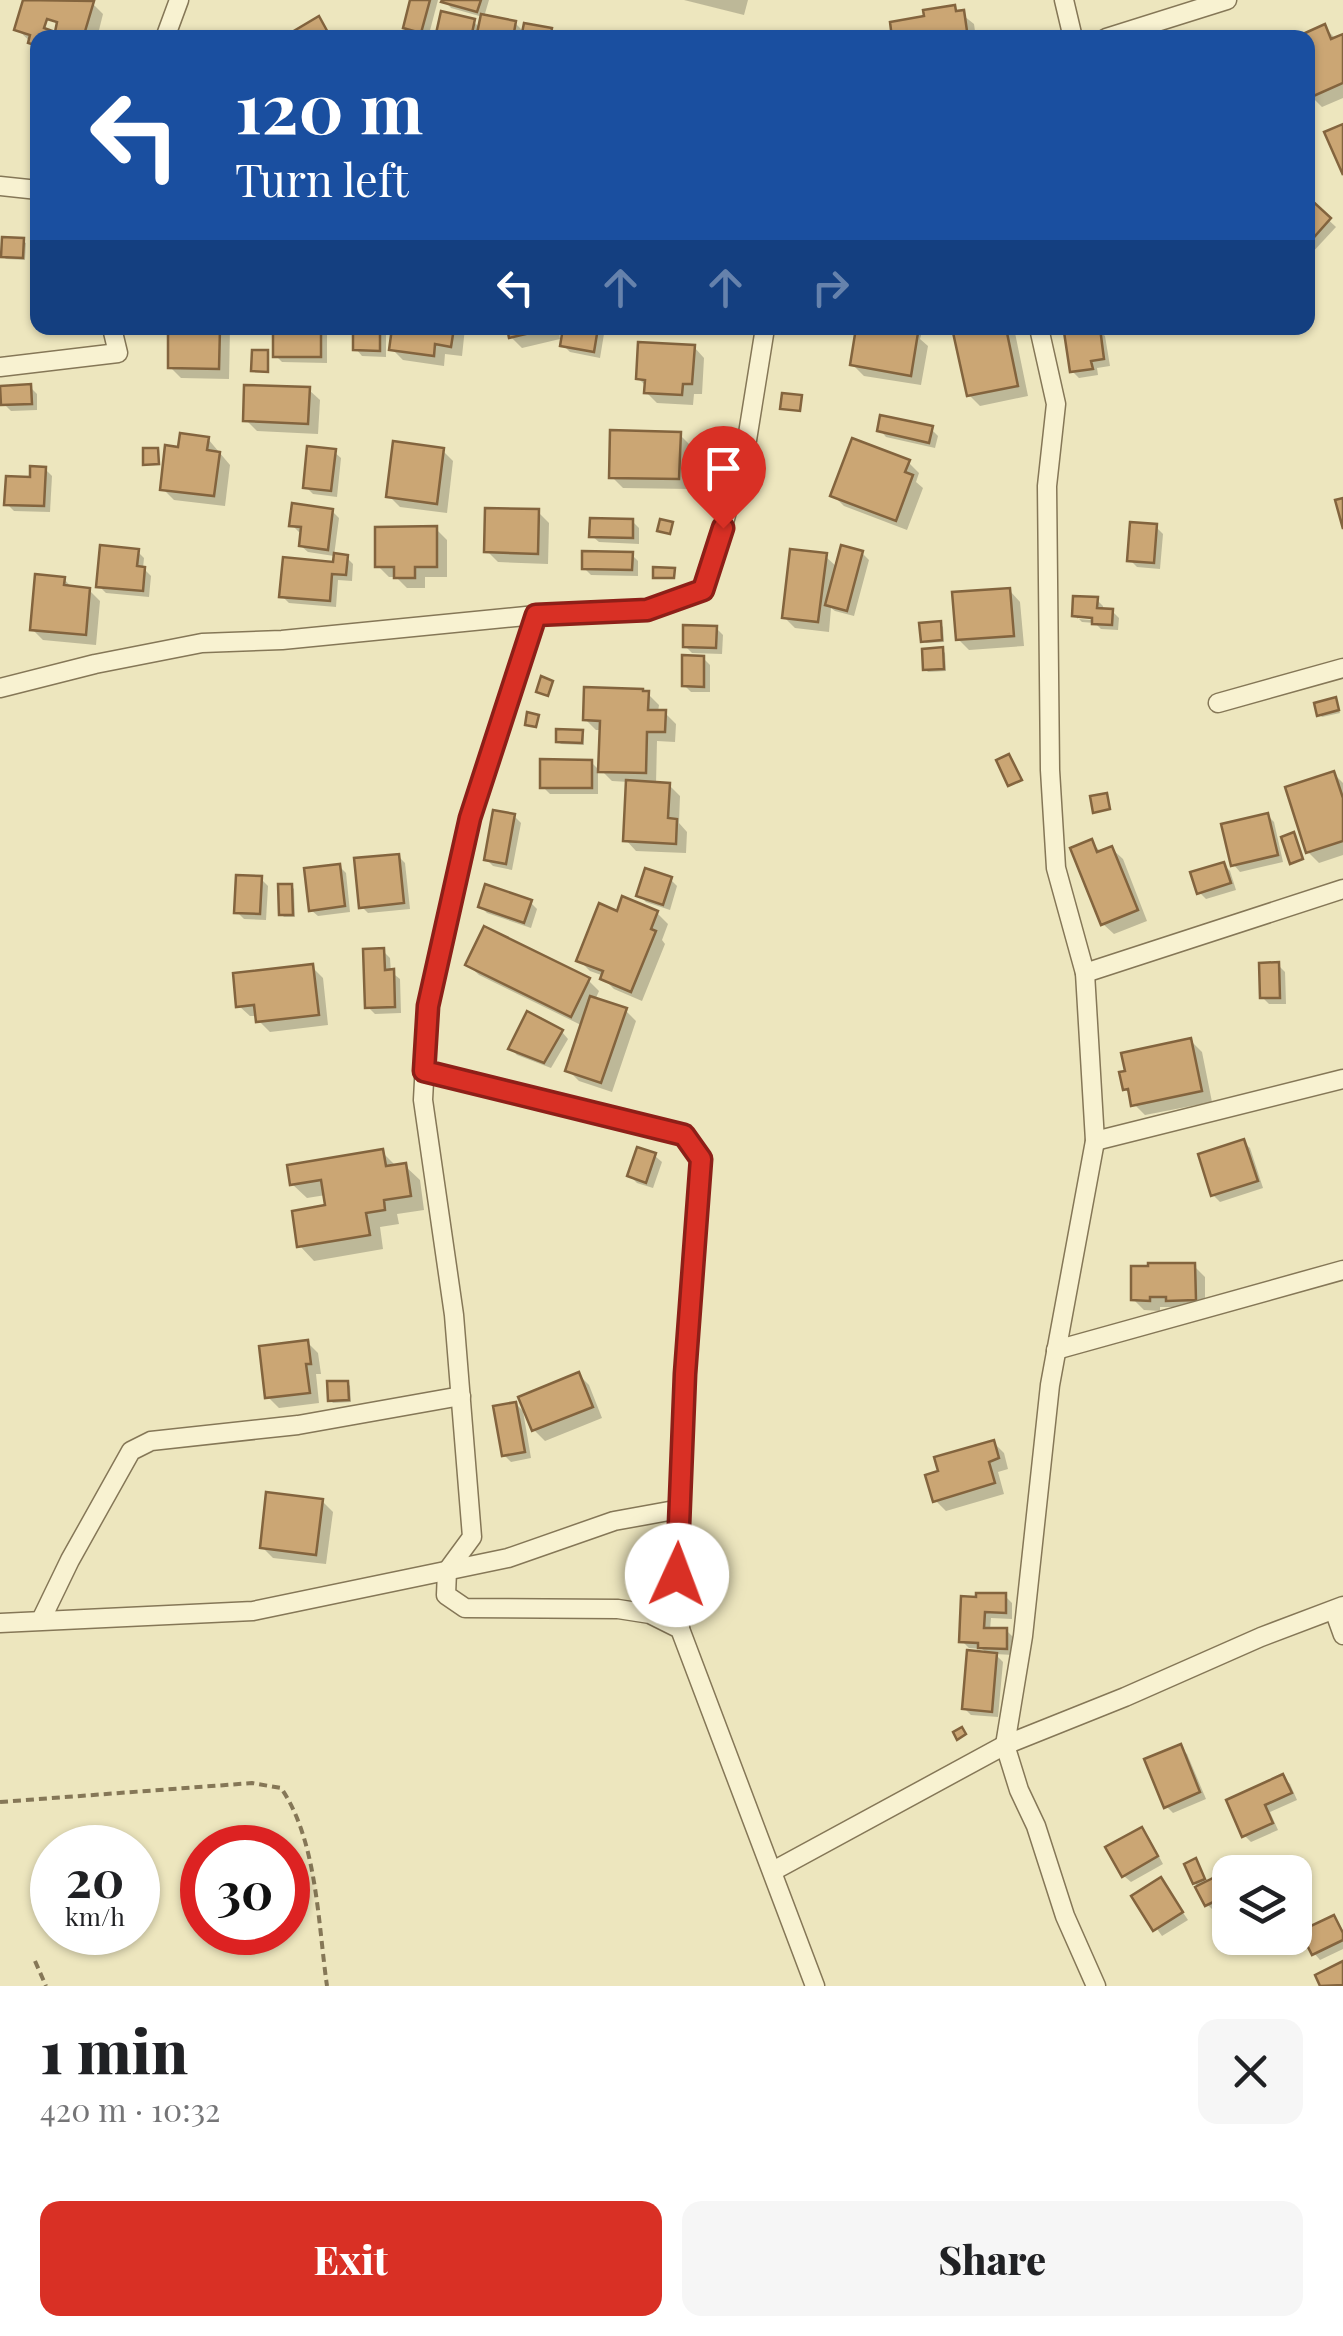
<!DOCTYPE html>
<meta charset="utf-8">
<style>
:root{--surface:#fff;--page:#f6f6f6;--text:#202124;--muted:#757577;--accent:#d93025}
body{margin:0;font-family:"Playfair Display",serif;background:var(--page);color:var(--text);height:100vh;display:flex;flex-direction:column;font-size:38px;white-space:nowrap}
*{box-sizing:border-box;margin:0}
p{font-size:32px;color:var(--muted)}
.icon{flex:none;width:55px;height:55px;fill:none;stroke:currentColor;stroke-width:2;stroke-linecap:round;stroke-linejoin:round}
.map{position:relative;height:1986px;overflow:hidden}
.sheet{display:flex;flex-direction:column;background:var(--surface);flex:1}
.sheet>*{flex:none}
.top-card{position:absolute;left:30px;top:30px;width:1285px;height:305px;border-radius:20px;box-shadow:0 2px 8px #0004;background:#1a4fa0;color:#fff;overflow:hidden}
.tools{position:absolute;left:1212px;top:1855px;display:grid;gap:20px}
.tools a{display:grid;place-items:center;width:100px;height:100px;border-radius:20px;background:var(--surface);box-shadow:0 2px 8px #0004;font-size:50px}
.speed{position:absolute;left:30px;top:1825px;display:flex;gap:20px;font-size:50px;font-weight:700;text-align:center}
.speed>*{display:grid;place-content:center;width:130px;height:130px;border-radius:50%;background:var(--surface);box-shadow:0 2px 8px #0004;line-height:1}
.speed small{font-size:25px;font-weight:400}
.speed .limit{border:15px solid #d22;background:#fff;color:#111}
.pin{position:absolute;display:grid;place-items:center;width:85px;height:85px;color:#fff;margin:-102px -42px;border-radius:50% 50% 50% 0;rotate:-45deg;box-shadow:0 0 10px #0007}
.pin .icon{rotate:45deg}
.me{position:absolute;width:110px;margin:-55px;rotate:2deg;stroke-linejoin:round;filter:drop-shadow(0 0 8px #0008)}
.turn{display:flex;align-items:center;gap:35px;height:210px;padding:0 40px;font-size:45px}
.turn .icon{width:130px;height:130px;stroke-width:2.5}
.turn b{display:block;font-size:70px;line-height:85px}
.lanes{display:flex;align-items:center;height:95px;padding:0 40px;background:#0003;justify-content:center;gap:50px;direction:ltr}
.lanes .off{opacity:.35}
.round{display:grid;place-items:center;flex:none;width:105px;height:105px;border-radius:20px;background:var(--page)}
.overview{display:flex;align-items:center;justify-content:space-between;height:170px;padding:0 40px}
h1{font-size:60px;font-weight:800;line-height:75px}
.action{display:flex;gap:20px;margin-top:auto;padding:20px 40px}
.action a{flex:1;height:115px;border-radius:20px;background:var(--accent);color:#fff;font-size:40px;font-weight:800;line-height:115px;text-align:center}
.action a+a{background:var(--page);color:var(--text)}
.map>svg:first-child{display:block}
.shadow{fill:#0003;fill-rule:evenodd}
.building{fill:#cba674;stroke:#83643e;stroke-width:2.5;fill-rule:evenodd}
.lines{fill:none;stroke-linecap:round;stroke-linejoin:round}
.minor-casing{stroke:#857757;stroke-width:21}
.path{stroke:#857757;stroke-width:4;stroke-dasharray:8 5;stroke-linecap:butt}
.minor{stroke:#f8f2d1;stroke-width:18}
.route-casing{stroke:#8d1f18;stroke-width:25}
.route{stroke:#d93025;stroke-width:18}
</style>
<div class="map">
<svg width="1343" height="1986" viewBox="0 0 1343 1986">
<rect width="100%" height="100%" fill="#ede6be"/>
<g class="shadow">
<path d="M25 0H82L92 3 103 14 97 38H38V49L17 29ZM45 16 60 20 56 35 41 30Z"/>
<path d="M412 0H438L428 38 412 34 405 27Z"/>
<path d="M444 0H489L484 17 515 23 525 33 550 31 557 38H439L474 22 481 29 483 17 451 8Z"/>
<path d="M684 0H748L744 15Z"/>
<path d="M954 8 974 24 976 38H894L927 19Z"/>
<path d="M1324 27 1336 39 1343 36V98L1322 107 1311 96 1308 88V38Z"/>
<path d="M1308 201 1336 227 1310 255 1308 253Z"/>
<path d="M23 241 26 243 25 260 6 259 3 256Z"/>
<path d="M171 328H230L229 379 181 378 170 367Z"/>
<path d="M275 328H320L327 335V363L282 362 275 355Z"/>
<path d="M356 328H386V357L362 356 356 349Z"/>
<path d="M394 328H465L462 356 445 354 444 366 403 360 392 349Z"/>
<path d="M509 328H605L600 358 570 352 563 345 566 329 559 330 560 339 522 348 511 337Z"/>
<path d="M859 328H918L922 332 920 339 928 346 921 385 864 376 853 365Z"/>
<path d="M955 328H1014L1028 396 980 406 969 395Z"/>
<path d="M1098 329 1105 336 1110 366 1097 368 1098 375 1079 378 1072 371Z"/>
<path d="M694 347 704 358 702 394H694L693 405 657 403 646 392 647 387 638 378Z"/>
<path d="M30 387 37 394V410L11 411 4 404Z"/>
<path d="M309 390 320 400 318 434 257 431 246 420Z"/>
<path d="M931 429 938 436 935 448 886 437 880 430Z"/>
<path d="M680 435 691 446 690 489 623 488 612 477Z"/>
<path d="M208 439 230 465 225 506 174 500 163 489 180 450Z"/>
<path d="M442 450 453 461 447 513 400 507 389 496Z"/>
<path d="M334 452 341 458 337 497 313 494 306 487Z"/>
<path d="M908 462 919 473 916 482 923 488 907 530 844 506 833 495Z"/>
<path d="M45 469 52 476 50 512 14 511 7 504Z"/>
<path d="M332 511 339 518 334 556 308 552 301 546 303 533 299 532 292 525Z"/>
<path d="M538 512 549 523 548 564 498 562 487 551Z"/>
<path d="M632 521 639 528V544L599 542 592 536Z"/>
<path d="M1156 527 1163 534 1160 569 1137 567 1130 560Z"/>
<path d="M436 529 447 540V577H425V588H407L396 577H389L378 566Z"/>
<path d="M137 551 144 558 143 568 151 576 149 597 106 593 99 586Z"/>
<path d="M862 553 869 560 854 616 835 611 831 608 829 632 795 628 784 617 825 556 838 568Z"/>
<path d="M631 554 638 561V576L591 575 584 568Z"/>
<path d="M346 557 353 564 352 581 338 580 336 607 289 603 282 596Z"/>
<path d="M64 579 73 589 89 590 100 601 96 645 43 640 32 629Z"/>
<path d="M1010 591 1020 602 1024 646 969 650 958 639Z"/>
<path d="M1097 600 1103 606V610L1112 611 1119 618 1118 630 1101 629 1095 623 1082 622 1079 619 1104 621 1078 614V619L1075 615Z"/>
<path d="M940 624 943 627 944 642 926 643 924 641Z"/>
<path d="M716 628 723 635 722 654 692 653 685 646Z"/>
<path d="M942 650 945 653 946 671 928 672 925 669Z"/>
<path d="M703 658 710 665V692H691L684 685Z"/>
<path d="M648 694 659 705 658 712 665 713 676 724 675 742 657 741 656 784 669 785 680 796 679 823 687 832 686 853 636 851 626 840 629 782 612 781 601 770 602 730H596L585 719Z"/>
<path d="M1335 700 1340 713 1322 717 1320 715Z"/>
<path d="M581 733 584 735V745L561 744 558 741Z"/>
<path d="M591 762 598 769V794H550L543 787Z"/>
<path d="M1334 774 1343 783V855L1319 863 1308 852Z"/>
<path d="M1267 815 1274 822 1283 862 1240 872 1234 865Z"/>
<path d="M514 816 521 823 512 870 493 866 486 859Z"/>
<path d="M1091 842 1102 853 1112 849 1123 859 1147 921 1114 934 1103 924Z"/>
<path d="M398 856 405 863 410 909 368 913 361 906Z"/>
<path d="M1223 864 1230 871 1236 890 1206 899 1199 892Z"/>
<path d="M339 866 346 873 350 912 318 916 311 910Z"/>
<path d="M261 879 268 886 266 920 244 919 237 912Z"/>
<path d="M670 879 677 886 670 910 646 902 639 895Z"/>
<path d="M291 886 294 889 295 917H284L281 914Z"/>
<path d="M530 902 537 909 531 928 487 913 480 906Z"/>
<path d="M657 913 668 924 662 940 665 944 642 1001 614 989 603 978 604 976 590 971 579 960 618 914Z"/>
<path d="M383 951 390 958 391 972 400 979 401 1013 375 1014 368 1007Z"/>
<path d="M468 965 588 980 599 991 595 1000 625 1010 636 1021 612 1092 579 1081 568 1070 583 1026 479 975Z"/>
<path d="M1278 965 1285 972 1286 1004H1269L1262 997Z"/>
<path d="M312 967 323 978 328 1025 270 1032 259 1021 258 1016H250L239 1006Z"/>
<path d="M562 1032 568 1039 551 1068 517 1055 511 1049Z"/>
<path d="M1191 1041 1202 1052 1212 1102 1145 1115 1134 1104 1132 1096 1125 1089Z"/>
<path d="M1243 1142 1250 1148 1263 1188 1220 1202 1213 1195Z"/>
<path d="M639 1150 655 1156 662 1162 653 1188 637 1183 630 1176Z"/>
<path d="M382 1152 397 1167 405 1166 420 1180 424 1210 397 1214 399 1224 380 1227 383 1249 314 1261 300 1246 328 1207 326 1195 307 1198 292 1184Z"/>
<path d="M1194 1266 1205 1277V1310L1180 1311 1176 1307H1160V1311L1144 1310 1133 1299Z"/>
<path d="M307 1342 318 1353 321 1374H316L319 1403 279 1408 268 1397Z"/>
<path d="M578 1374 589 1385 602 1418 545 1441 534 1430Z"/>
<path d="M347 1383 350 1386 351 1402 333 1403 330 1400Z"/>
<path d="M516 1404 523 1411 531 1458 511 1462 504 1455Z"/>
<path d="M993 1442 1004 1453 1008 1469 998 1472 1004 1494 946 1511 935 1500Z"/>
<path d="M322 1501 333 1512 326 1564 273 1558 262 1547Z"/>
<path d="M1005 1596 1012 1603V1619L991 1618 990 1630H1006L1013 1637V1655L995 1654 1003 1662 998 1717 971 1715 964 1708 988 1654 982 1649 969 1648 962 1641 963 1599Z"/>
<path d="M1180 1747 1187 1754 1206 1799 1173 1813 1166 1806Z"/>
<path d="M1283 1777 1290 1784 1297 1800 1270 1812 1278 1830 1251 1842 1244 1835Z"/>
<path d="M1141 1830 1148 1836 1163 1864 1131 1882 1124 1876Z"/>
<path d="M1198 1864 1207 1884 1228 1873 1230 1875V1903L1214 1911 1207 1904 1195 1883Z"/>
<path d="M1161 1880 1188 1920 1162 1936 1134 1896Z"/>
<path d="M1334 1918 1343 1930V1949L1320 1960 1314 1953Z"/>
</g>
<g class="building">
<path d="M23 0 94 1 83 38H38V46L28 43 30 35 14 30ZM47 19 57 22 55 32 44 28Z"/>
<path d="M410 0H430L421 33 403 28Z"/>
<path d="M442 0H481L477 12 441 2Z"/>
<path d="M955 5 956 11 964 10 968 38H892L890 22 924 16 923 10Z"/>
<path d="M441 11 475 19 471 38H435Z"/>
<path d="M481 14 516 21 513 38H476Z"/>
<path d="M319 16 331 38H282Z"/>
<path d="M524 23 552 28 550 38H521Z"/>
<path d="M1325 24 1331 39 1343 34V83L1309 98 1308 38H1294Z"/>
<path d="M1343 124V175L1324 132Z"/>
<path d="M1308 197 1331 218 1308 244Z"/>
<path d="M2 237 24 238 23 258 1 257Z"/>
<path d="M168 328H220L219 369 168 368Z"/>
<rect x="273" y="328" width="48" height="29"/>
<path d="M353 328H380V351L353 350Z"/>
<path d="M392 328H454L451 347 435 344 434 356 389 350Z"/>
<path d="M507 328H551L509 338Z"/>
<path d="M563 328H598L594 352 560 346Z"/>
<path d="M856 328H910V331L918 333 911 376 850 365Z"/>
<path d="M952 328H1006L1018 386 967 396Z"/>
<path d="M1100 328 1104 359 1091 361 1093 369 1070 372 1064 332Z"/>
<path d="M638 342 695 345 692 384H683L682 395 644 393 645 380 636 379Z"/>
<path d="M252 350H268V372L251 371Z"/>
<path d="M31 384 32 404 1 405 0 386Z"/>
<path d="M244 385 310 387 308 424 243 421Z"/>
<path d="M782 393 802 395 800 411 780 409Z"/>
<path d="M880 415 933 426 929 443 877 431Z"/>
<path d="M610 430 681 432 679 479 609 478Z"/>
<path d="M180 433 209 437 207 450 220 452 214 496 160 490 165 445 178 447Z"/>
<path d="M852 438 910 460 905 472 913 475 896 521 830 496Z"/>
<path d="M393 441 444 448 437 504 386 497Z"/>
<path d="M307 446 336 449 331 491 303 488Z"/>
<path d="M143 448H158L159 464 143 465Z"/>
<path d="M30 466 46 467 44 506 4 505 6 476 30 477Z"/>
<path d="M1343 498V529L1335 500Z"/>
<path d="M292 503 333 509 328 550 299 546 301 527 289 526Z"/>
<path d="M485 508 539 509 538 554 484 552Z"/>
<path d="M590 518 633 519V538L589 537Z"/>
<path d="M660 519 673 522 670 534 657 531Z"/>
<path d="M1130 522 1157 524 1154 563 1127 561Z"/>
<path d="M437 526V567H415V578H394V567H375V527Z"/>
<path d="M100 545 139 549 137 566 145 567 143 591 96 587Z"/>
<path d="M841 545 863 551 847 611 825 605Z"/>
<path d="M790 549 827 553 818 622 782 618Z"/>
<path d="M582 551 633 552 632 570 582 569Z"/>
<path d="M334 553 348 555 346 575 332 574 330 601 279 597 283 557 333 562Z"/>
<path d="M653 567 675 568 674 578H653Z"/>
<path d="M35 574 65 577 64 585 90 588 86 635 30 630Z"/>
<path d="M1010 588 1014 636 956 640 952 592Z"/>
<path d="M1073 596 1098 597 1097 608 1113 609 1112 625 1092 624V618L1072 616Z"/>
<path d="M941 621 942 640 921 642 919 623Z"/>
<path d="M683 625 717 626 716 648 683 647Z"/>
<path d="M943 647 944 669 923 670 922 649Z"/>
<path d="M682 655 704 656V687L682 686Z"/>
<path d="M541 676 553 681 548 696 536 692Z"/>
<path d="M584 687 643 689V691H649L648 710H666L665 732H647L646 773 598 772 600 721 583 720Z"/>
<path d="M1336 697 1339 710 1317 716 1314 703Z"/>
<path d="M527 712 539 715 536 727 525 725Z"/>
<path d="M556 729 583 730 582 743 556 742Z"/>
<path d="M1009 754 1022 780 1008 786 996 760Z"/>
<path d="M540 759 592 760V788H540Z"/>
<path d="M1334 771 1343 798V841L1306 853 1285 787Z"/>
<path d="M626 780 670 783 668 818 677 819 676 844 623 841Z"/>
<path d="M1107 793 1110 809 1093 813 1090 796Z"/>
<path d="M493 810 515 814 506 864 484 860Z"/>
<path d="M1268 813 1278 855 1231 866 1221 824Z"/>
<path d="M1294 832 1303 859 1290 864 1281 837Z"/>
<path d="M1092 839 1097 852 1112 846 1138 910 1101 925 1070 848Z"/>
<path d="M399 854 404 903 359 908 354 858Z"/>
<path d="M1224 862 1231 883 1197 894 1190 872Z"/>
<path d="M340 864 345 906 309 911 304 868Z"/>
<path d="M645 868 672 877 663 905 636 896Z"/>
<path d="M236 875 262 876 260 914 234 913Z"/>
<path d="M278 884H292L293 915H279Z"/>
<path d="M485 884 532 900 524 923 478 907Z"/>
<path d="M622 896 658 911 651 929 656 931 631 992 600 979 603 971 576 961 599 903 617 911Z"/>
<path d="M484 926 590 978 571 1017 465 965Z"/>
<path d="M384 948 385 970 394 969 395 1007 365 1008 363 949Z"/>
<path d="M1279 962 1280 998H1260L1259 963Z"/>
<path d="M313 964 319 1015 256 1022 254 1005 236 1007 233 973Z"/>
<path d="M590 996 627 1008 601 1083 565 1071Z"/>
<path d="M527 1011 563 1030 544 1063 508 1049Z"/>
<path d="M1191 1038 1202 1091 1131 1106 1128 1089 1123 1090 1119 1072 1125 1071 1121 1053Z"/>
<path d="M1244 1139 1258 1181 1211 1196 1198 1154Z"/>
<path d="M637 1147 656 1153 646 1183 627 1176Z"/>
<path d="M383 1149 386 1166 406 1163 411 1196 384 1200 385 1210 366 1213 370 1235 297 1247 292 1211 325 1205 321 1180 290 1185 287 1165Z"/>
<path d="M1148 1263H1195L1196 1300 1166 1301V1297H1150V1301L1131 1300V1266H1148Z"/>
<path d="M308 1340 311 1364H306L310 1393 265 1398 259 1346Z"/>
<path d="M579 1372 593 1407 532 1431 518 1397Z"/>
<path d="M327 1381H348L349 1400 328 1401Z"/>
<path d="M516 1402 525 1452 502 1456 493 1406Z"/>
<path d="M994 1440 999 1458 989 1462 995 1483 933 1502 925 1475 938 1471 934 1457Z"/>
<path d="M266 1492 323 1499 316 1555 260 1548Z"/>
<path d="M976 1593H1006V1613L985 1612 984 1628H1007V1649L978 1648V1643L959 1642 961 1596 976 1597Z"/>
<path d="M967 1650 997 1653 992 1712 962 1709Z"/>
<path d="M962 1727 966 1734 957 1740 953 1732Z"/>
<path d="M1181 1744 1200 1792 1164 1808 1144 1759Z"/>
<path d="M1283 1774 1292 1793 1265 1805 1273 1823 1242 1837 1226 1800Z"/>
<path d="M1142 1827 1158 1856 1122 1877 1105 1847Z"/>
<path d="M1196 1858 1205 1879 1193 1884 1184 1864Z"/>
<path d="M1229 1870 1230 1894 1205 1906 1195 1887Z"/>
<path d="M1161 1877 1183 1912 1153 1931 1131 1896Z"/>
<path d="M1334 1915 1343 1933V1940L1312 1955 1300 1931Z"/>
<path d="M1343 1961V1985L1320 1986 1315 1975Z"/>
</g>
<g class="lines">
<defs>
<g id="minor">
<path d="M1064 0 1073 38"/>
<path d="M165 38 179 0"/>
<path d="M1106 38 1227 0"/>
<path d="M0 186 38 190"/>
<path d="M1039 328 1056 404 1047 486 1050 770 1056 868 1085 973 1095 1141 1050 1385 1023 1636 1005 1745 1019 1790 1036 1826 1065 1916 1096 1986"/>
<path d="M0 367 118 353 112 328"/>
<path d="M536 615 470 818 428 1006 423 1100 454 1315 472 1537 447 1571 446 1595 465 1608 618 1609 650 1614 680 1629 815 1986"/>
<path d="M0 688 95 664 202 643 282 640 536 615 647 609 703 590 714 558 747 440 765 328"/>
<path d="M1218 703 1343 668"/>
<path d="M1085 973 1343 889"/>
<path d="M424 1071 685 1135 701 1159 685 1375 677 1575 680 1629"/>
<path d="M1095 1141 1343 1079"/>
<path d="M1056 1350 1343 1270"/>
<path d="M1334 1610 1343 1635"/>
<path d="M41 1620 70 1560 131 1451 151 1441 298 1425 461 1396"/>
<path d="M0 1623 253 1611 508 1558 614 1521 680 1509"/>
<path d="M773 1871 1005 1745 1125 1697 1261 1637 1343 1606"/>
</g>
</defs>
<use href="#minor" class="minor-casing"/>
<g class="path">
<path d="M0 1802 252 1783 281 1788C317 1840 318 1923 327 1986"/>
<path d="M35 1961 46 1986"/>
</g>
<use href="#minor" class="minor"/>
</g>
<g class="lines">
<defs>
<path id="route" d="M677 1575 685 1374 701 1159 684 1135 424 1071 428 1006 470 818 536 615 647 610 703 590 723 528"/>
</defs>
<use href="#route" class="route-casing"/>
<use href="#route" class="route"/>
</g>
</svg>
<div class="tools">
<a><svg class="icon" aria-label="layers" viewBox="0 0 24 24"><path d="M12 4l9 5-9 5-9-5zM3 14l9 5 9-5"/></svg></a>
</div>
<div class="speed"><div>20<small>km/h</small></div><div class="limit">30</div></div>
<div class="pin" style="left:723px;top:528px;background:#d93025"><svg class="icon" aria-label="arrive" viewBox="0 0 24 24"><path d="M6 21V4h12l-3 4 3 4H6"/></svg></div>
<svg class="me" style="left:677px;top:1575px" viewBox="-20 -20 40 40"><circle r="19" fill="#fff"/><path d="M0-13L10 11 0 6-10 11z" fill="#d93025"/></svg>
<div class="top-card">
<div class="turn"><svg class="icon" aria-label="left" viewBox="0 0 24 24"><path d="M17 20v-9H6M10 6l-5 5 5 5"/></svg><div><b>120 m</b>Turn left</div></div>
<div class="lanes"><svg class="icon" aria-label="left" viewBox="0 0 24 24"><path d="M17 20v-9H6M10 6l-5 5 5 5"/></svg><svg class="icon off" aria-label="ahead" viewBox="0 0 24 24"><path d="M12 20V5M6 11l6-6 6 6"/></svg><svg class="icon off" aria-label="ahead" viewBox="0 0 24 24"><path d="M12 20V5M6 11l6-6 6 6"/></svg><svg class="icon off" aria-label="right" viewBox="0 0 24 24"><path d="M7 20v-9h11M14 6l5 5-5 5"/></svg></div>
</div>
</div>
<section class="sheet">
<div class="overview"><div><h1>1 min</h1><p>420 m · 10:32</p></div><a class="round"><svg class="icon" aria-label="close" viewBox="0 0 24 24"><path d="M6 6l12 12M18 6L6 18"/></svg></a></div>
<div class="action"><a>Exit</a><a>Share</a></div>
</section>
